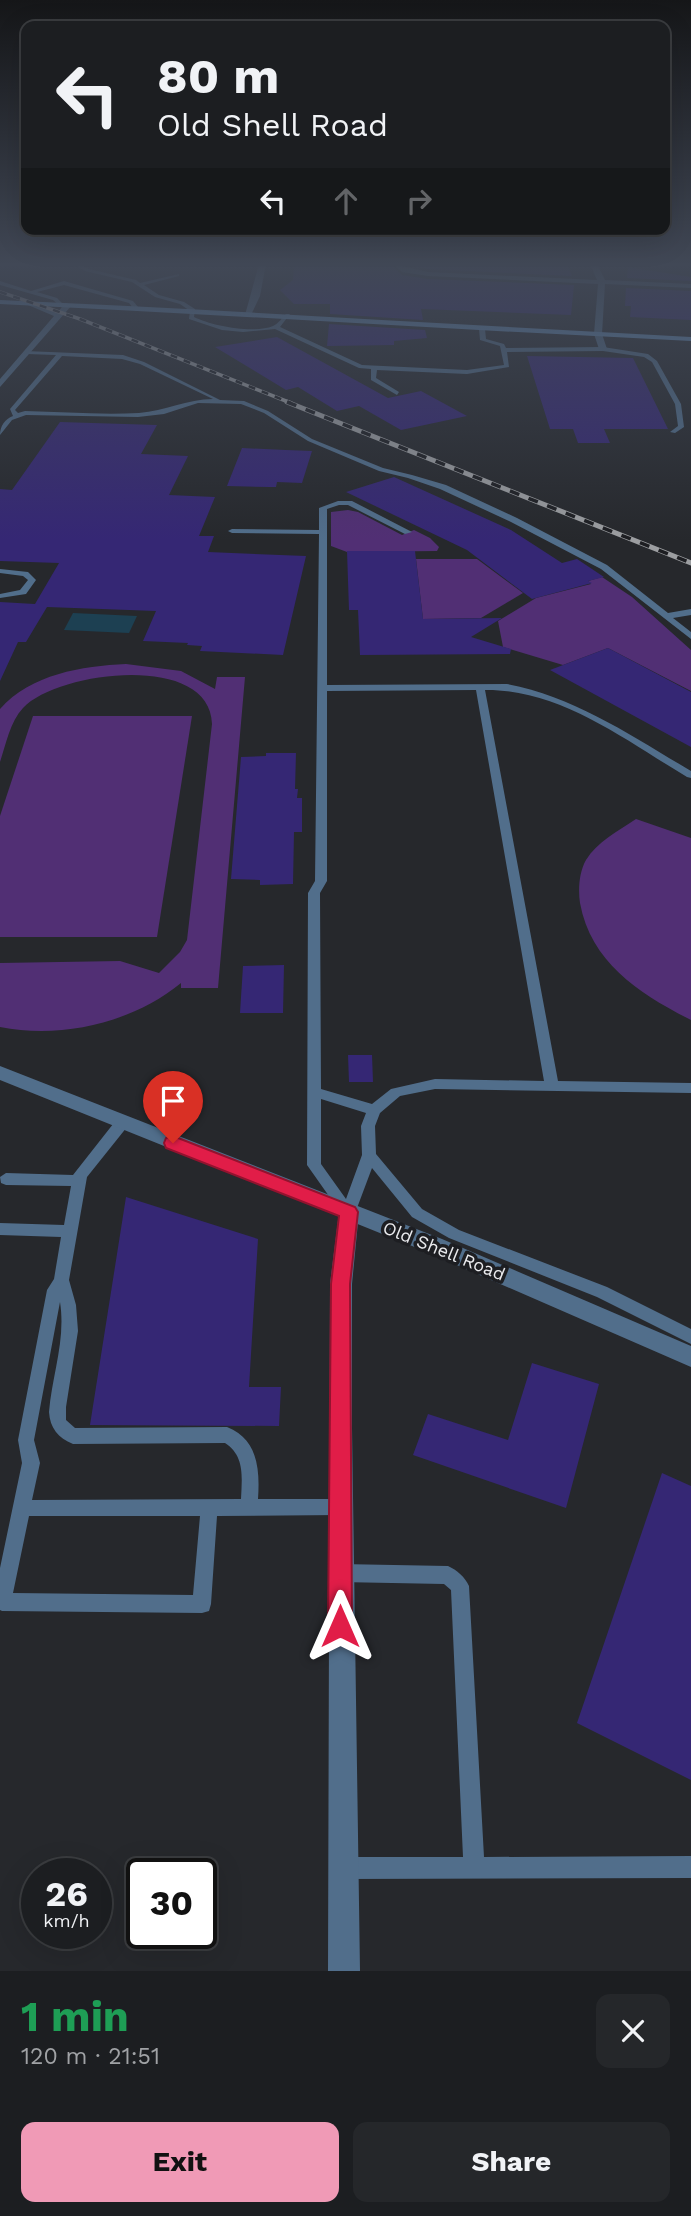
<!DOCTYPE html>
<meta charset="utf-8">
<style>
:root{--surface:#1c1e21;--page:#25272a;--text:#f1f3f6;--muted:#a0a2a5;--line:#3a3c3f;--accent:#f09ab6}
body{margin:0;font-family:"Work Sans",sans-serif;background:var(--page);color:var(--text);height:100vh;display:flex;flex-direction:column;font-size:26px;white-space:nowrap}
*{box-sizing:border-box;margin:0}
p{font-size:23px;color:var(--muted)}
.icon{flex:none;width:38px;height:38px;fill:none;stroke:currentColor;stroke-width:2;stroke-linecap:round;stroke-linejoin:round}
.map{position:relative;height:1971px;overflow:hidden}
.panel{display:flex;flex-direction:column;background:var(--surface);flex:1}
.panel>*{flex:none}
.top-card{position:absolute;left:21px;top:21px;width:649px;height:214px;border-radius:14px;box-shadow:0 7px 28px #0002,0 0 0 2px var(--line);background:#1c1e21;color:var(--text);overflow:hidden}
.speed{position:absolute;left:21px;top:1858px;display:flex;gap:14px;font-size:35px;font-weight:700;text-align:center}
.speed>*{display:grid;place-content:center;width:91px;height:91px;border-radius:50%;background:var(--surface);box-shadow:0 7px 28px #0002,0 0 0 2px var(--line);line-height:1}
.speed small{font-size:18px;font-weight:400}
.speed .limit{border:4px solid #111;border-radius:10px;background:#fff;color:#111}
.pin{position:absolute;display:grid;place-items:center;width:60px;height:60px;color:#fff;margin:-72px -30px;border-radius:50% 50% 50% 0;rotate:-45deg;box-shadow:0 0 7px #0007}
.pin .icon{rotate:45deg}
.me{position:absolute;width:77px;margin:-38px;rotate:0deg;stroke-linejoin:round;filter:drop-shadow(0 0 5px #0008)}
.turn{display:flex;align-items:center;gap:24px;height:147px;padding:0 21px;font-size:32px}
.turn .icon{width:91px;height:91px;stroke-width:2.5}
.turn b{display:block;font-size:49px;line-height:60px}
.lanes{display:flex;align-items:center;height:66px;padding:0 21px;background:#0003;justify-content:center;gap:35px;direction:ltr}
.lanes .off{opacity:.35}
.round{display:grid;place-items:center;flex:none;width:74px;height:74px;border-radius:14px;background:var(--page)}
.overview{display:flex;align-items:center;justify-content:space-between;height:119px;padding:0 21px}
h1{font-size:42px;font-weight:700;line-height:52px;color:#1e9e55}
.primary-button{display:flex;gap:14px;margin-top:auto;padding:14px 21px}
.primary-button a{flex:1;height:80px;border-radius:14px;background:var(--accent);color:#111;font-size:28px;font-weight:700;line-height:80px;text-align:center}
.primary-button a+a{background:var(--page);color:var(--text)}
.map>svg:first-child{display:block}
.green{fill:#512f74}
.water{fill:#1d4052}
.building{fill:#352774}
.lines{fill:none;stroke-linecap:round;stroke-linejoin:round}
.service{fill:#516e8b;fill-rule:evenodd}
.minor{fill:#516e8b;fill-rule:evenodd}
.tertiary{fill:#516e8b;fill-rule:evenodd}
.secondary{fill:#6795c4;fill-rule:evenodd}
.rail-far1-casing{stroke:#9c9ea1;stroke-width:3.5}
.rail-casing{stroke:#9c9ea1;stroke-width:5}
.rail-far1{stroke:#1d1e22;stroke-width:2.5;stroke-dasharray:7;stroke-linecap:butt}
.rail{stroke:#1d1e22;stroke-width:3.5;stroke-dasharray:10;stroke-linecap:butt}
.route{fill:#e11d48;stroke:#92132f;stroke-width:2}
.labels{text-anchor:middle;stroke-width:7;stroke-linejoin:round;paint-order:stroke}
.street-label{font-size:18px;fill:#eaebee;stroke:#1d1e22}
</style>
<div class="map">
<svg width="691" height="1971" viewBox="0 0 691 1971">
<rect width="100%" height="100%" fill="#26282c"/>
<g class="green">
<path d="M348 510 358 512 402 535 414 530 430 538 439 547 437 551 347 552 331 546V512Z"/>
<path d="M416 559H477L523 593 481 618 423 619Z"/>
<path d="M602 577 632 597 691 650V691L608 648 563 665 503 647 498 621 536 598 591 584 588 581Z"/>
<path d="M126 664 181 671 215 689 217 677H245L218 988H181V983C132 1023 62 1039 0 1027V963L120 961 159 973 180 952 187 940 212 724C210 652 58 671 23 708 10 722 6 744 0 762V709C31 674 82 666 126 664Z"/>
<path d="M33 716H192L157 937H0V816Z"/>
<path d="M636 819 691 838V1020C640 994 591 963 580 903 578 890 579 872 586 860 597 842 618 831 636 819Z"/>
</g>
<path class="water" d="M73 613 137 616 129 633 64 630Z"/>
<g class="building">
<path d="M390 264 402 275 428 279 574 285 571 315 421 309 423 320 330 314V304H294L280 290 293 280 294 267 297 265Z"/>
<path d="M405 264H567L572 276 428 269Z"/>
<path d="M628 267 691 277V281L627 278Z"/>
<path d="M626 288 691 291V320L630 317 631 306H625Z"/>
<path d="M329 324 425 330 427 338 394 341V345L327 346Z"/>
<path d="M277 337 388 398 421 391 467 416 401 430 359 406 337 411 298 387 286 390 215 347Z"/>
<path d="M527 356 633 358 668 429H604L610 443H578L573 429H550Z"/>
<path d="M60 422 157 425 141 454 188 456 169 495 215 497 199 536H214L208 552 306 556 283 655 200 651 202 646 187 645 188 643 143 641 156 611 47 607 26 642H18L0 681V602L35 604 59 563 0 561V489L12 490Z"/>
<path d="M242 448 286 450 312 451 302 483 277 482 276 487H270L227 486Z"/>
<path d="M394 477 511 530 562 563 577 559 604 577 588 581 592 583 532 599 467 550 346 492Z"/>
<path d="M347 551H415L423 619 502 618 471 637 511 649 510 654 360 655 358 610H349Z"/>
<path d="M608 648 691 692V747L550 670Z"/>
<path d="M266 753H296L295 789H298L297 798H302V832H294L293 884 260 885V880L231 879 241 757 266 756Z"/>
<path d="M284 965 283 1013H240L243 966Z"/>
<path d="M348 1055H372L373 1082H349Z"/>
<path d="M126 1197 258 1239 249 1387H281L279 1426 90 1425Z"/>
<path d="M532 1363 599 1384 566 1508 413 1455 428 1414 508 1440Z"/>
<path d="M662 1473 691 1486V1780L577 1723Z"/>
</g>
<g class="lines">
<g class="service">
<path d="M73 264H79L89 269 136 280 140 283 179 274V276L144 285 159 295 184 302 195 309 194 317C212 326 254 334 273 326 278 324 283 317 286 314H290L280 327 362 365 467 370 504 365 500 346 480 340 479 329 482 327 485 329 486 339 504 344 506 348 603 347 648 354 657 361 681 404 684 427 675 433 670 432 678 426 675 404 652 362 644 357 603 351 507 352 509 367 467 374 377 370 376 378 399 392 397 395 371 380V369L359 368 275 329 243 332 222 330 189 319 190 311 180 304 155 297 132 282 85 271Z"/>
<path d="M0 281 31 291 64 281 133 301 138 307 133 308 129 303 64 285 37 292 57 298 63 304 60 306 53 300 0 285Z"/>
<path d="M25 351 123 355 144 362 220 400 244 401 268 411 312 439 383 468 412 475 446 485 517 518 607 565 668 613 691 609V615L673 618 691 632V639L601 569 511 522 440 489 408 478 379 471 308 441 264 413 241 404 198 403 164 414 138 417 26 415 12 420 0 435C0 426 5 419 13 416L10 409 56 355 27 354ZM62 356 122 359 140 364 213 399C187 399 165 411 139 413 101 415 63 412 25 411L18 413 15 410Z"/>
<path d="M338 501H352L412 532 405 534 348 505H339L327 509V685L507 684C575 697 632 736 691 771V778L687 777C625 740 560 689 485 690L558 1081 691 1083V1093L435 1089 400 1096 380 1113 375 1126 376 1154 422 1209 459 1230 607 1287 691 1329V1344L597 1297 449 1238 412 1217 372 1168 354 1216 349 1218 343 1216 307 1165 308 893 315 881 319 534 232 533 228 531 232 529 319 530V508ZM476 690 544 1081 435 1079 391 1089 372 1104 321 1089 320 893 327 881V691ZM321 1099 366 1113 361 1126 362 1155 346 1199 321 1164Z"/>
<path d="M0 569 28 572 36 580 26 594 0 598V594L20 590 28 580 23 576 0 573Z"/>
<path d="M122 1118 127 1119 129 1123 127 1127 87 1177 69 1280 76 1305 78 1331 66 1407V1420L75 1428 227 1427C258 1439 260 1470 258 1499H340L346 1501 349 1507 346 1513 340 1515 217 1516 211 1604 209 1611 202 1613 2 1611 0 1610V1568L22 1463 18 1440 47 1290 54 1279 61 1237 0 1235V1223L64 1225 71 1186 6 1185 1 1183 0 1177 6 1173 73 1175 117 1119ZM60 1302C66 1340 52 1375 49 1412 50 1428 58 1438 73 1444L225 1443C245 1456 242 1477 241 1499L32 1500 40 1463 34 1440ZM29 1516H200L193 1595 13 1593Z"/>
<path d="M340 1564 448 1566C457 1570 465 1577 469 1586L484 1857 691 1856V1878L343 1879 335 1876 332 1868 335 1860 343 1857H463L451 1590 444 1584 340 1582 334 1579 331 1573 334 1567Z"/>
</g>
<g class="minor">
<path d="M259 264H266L260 296 251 315H245Z"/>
<path d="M393 264 428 272 597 280 590 264H597L605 280 691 284V288L605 284 602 334 607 349 603 351 599 349 594 334 598 284 428 276 402 272Z"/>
<path d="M349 1204 356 1206 359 1212 352 1284V1428L360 1971H328L330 1284 339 1212 342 1206Z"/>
</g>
<g class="tertiary">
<path d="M28 301 58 312 65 303 72 305 0 387V379L54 316 28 305Z"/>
<path d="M0 1066 442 1239 691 1346V1367L427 1252 0 1080Z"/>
</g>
<path class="secondary" d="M0 300C230 310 461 325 691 337V341C461 330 230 315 0 304Z"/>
<defs>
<path id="rail-far1" d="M0 292 80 319 291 403"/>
<path id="rail" d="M287 402 691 563"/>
</defs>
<use href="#rail-far1" class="rail-far1-casing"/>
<use href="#rail" class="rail-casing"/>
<use href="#rail-far1" class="rail-far1"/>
<use href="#rail" class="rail"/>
</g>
<linearGradient id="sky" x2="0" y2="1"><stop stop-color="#151618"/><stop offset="0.49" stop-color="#414856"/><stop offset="1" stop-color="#414856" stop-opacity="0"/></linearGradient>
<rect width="691" height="540" fill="url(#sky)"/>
<path class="route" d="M173 1136 355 1207 358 1212 350 1284 352 1626 349 1635 340 1638 332 1635 328 1626 331 1284 339 1216 166 1148 164 1143 166 1138Z"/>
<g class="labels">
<g class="street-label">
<text transform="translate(444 1251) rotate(22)" y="6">Old Shell Road</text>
</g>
</g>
</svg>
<div class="speed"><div>26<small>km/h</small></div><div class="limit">30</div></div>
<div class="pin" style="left:173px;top:1143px;background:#d93025"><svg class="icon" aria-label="arrive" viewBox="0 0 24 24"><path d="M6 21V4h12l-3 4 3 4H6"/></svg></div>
<svg class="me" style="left:340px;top:1626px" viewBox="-20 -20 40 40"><path d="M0-17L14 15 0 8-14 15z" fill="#e11d48" stroke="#fff" stroke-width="4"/></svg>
<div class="top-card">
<div class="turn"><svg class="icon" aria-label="left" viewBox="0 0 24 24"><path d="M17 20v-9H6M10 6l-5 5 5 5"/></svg><div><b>80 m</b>Old Shell Road</div></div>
<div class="lanes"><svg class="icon" aria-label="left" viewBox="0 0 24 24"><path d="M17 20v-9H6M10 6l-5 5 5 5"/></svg><svg class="icon off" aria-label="ahead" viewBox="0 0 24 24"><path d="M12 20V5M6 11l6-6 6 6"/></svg><svg class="icon off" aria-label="right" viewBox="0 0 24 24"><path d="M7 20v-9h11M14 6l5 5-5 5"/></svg></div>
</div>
</div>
<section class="panel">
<div class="overview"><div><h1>1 min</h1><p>120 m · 21:51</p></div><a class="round"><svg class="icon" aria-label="close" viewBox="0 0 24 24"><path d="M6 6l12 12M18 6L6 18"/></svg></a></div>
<div class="primary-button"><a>Exit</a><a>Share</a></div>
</section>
